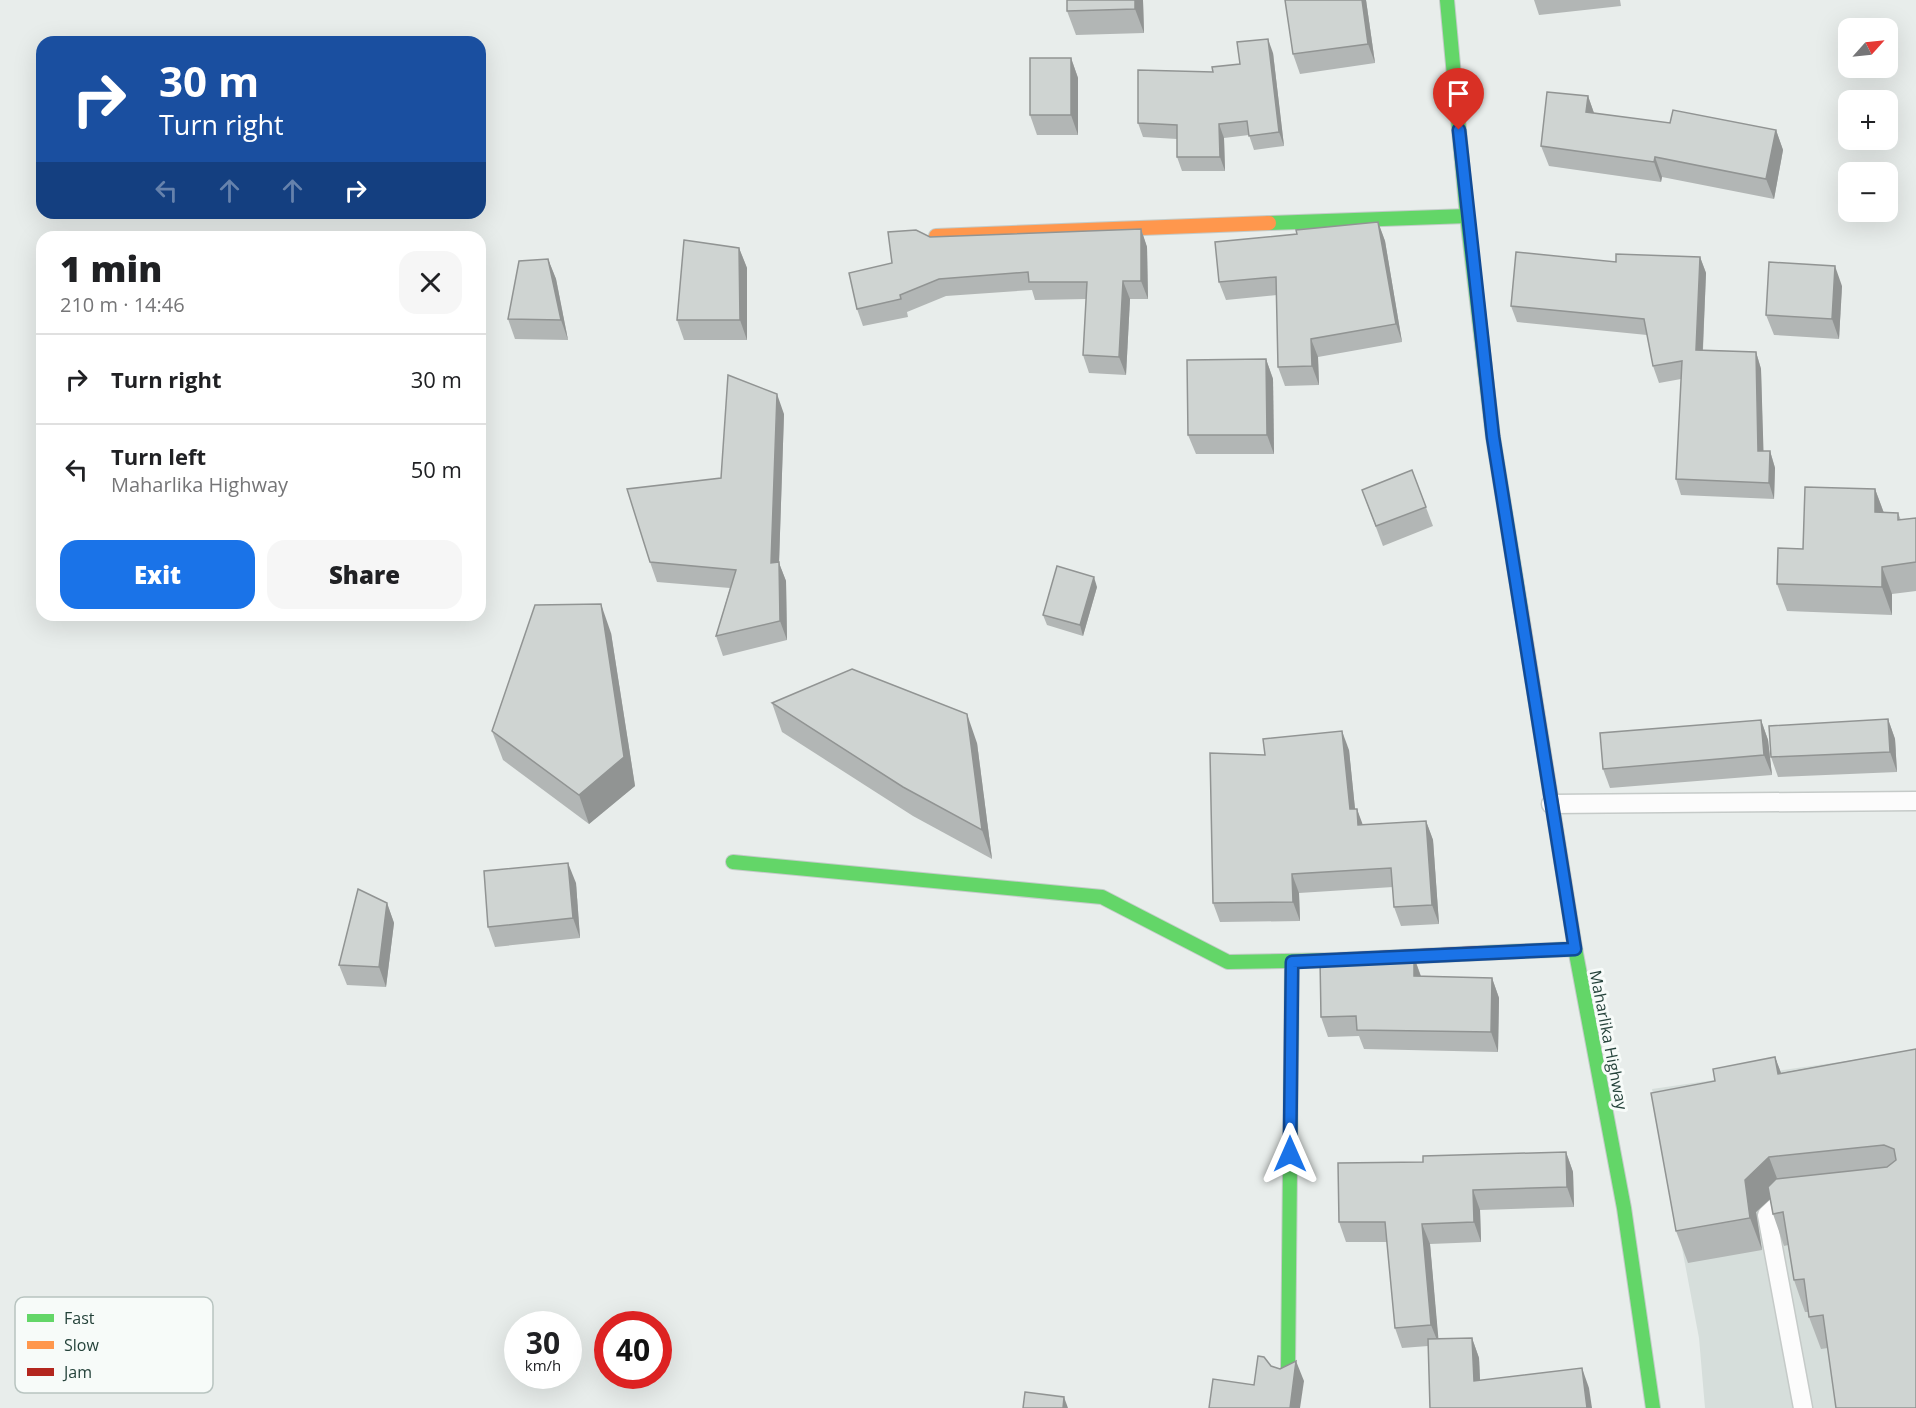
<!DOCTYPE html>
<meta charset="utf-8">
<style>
:root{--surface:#fff;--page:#f6f6f6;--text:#202124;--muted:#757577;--line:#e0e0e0;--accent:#1a73e8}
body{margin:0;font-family:"Open Sans",sans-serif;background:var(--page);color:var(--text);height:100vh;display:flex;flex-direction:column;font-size:22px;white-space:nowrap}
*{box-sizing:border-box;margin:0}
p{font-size:20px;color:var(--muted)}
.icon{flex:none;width:33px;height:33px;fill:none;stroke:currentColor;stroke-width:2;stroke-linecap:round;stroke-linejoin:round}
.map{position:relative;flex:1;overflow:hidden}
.side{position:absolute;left:36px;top:231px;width:450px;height:390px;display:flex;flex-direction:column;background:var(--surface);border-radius:18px;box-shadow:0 6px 24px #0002}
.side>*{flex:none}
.hud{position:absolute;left:36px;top:36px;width:450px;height:183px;border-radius:18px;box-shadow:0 6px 24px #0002;background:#1a4fa0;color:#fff;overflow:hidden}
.needle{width:39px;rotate:63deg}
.fabs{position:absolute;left:1838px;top:18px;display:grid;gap:12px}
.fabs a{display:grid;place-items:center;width:60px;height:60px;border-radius:12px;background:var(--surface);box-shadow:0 6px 24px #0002;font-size:30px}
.speed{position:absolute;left:504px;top:1311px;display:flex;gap:12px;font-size:30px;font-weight:700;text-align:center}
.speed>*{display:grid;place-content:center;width:78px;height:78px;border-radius:50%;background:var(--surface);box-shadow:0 6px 24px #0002;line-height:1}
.speed small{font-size:15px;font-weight:400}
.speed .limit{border:9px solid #d22;background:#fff;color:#111}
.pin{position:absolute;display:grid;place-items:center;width:51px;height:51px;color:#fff;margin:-62px -26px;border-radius:50% 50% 50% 0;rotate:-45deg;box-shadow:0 0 6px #0007}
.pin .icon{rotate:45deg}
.me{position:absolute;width:66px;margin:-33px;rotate:0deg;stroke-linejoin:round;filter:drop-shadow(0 0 4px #0008)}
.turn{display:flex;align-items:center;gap:21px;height:126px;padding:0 24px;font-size:27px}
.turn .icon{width:78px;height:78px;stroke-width:2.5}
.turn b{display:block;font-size:42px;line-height:51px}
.lanes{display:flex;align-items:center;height:57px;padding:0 24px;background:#0003;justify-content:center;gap:30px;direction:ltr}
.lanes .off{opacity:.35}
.round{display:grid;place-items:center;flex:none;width:63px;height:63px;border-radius:18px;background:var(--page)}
.overview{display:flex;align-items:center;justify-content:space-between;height:102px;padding:0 24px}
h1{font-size:36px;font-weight:800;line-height:45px}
.primary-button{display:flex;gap:12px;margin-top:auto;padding:12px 24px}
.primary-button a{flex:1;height:69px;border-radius:18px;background:var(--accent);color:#fff;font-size:24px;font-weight:800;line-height:69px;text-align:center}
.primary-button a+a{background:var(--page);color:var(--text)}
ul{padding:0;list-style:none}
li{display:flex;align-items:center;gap:18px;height:90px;padding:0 24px;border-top:2px solid var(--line)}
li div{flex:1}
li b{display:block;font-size:22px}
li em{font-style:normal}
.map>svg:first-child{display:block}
.built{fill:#d6dedb}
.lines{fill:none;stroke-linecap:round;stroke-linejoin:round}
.lane-casing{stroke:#c5cac8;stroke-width:21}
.fast-casing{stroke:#c3cbc8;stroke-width:16}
.slow-casing{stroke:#c3cbc8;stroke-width:16}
.jam-casing{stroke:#c3cbc8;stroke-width:16}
.lane{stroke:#fcfcfc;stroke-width:18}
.fast{stroke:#63d668;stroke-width:14}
.slow{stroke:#ff974d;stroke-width:14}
.jam{stroke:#b3261e;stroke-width:14}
.wall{fill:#b2b6b5}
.shaded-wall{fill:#919493}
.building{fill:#cfd4d2;stroke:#919493;stroke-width:1.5}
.route-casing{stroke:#114b97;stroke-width:15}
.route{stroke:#1a73e8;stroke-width:10}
.labels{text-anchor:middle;stroke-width:6;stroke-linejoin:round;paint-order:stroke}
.street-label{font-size:16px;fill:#24423a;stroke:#f7fbf9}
.key{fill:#f7fbf9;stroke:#b8c4c0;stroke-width:1.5}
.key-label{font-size:16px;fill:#24423a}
</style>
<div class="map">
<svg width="1916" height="1408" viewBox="0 0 1916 1408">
<rect width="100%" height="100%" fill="#e8edeb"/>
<path class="built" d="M1916 1051V1408H1705L1699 1338 1652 1089Z"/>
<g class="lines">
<defs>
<g id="lane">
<path d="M1551 804 1916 801"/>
<path d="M1791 1199 1783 1200 1767 1215 1803 1408"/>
</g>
<g id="fast">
<path d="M1447 0 1467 216 1493 437 1521 610"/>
<path d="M1269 223 1467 216"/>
<path d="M733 862 1102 897 1228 962 1337 960"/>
<path d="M1575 948 1624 1208 1653 1408"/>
<path d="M1482 953 1575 949"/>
<path d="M1288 1370 1292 962"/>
</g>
<g id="slow">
<path d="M936 236 1269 223"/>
<path d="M1521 610 1575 948"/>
</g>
<path id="jam" d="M1337 960 1482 953"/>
</defs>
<use href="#lane" class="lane-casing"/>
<use href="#fast" class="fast-casing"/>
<use href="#slow" class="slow-casing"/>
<use href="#jam" class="jam-casing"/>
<use href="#lane" class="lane"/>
<use href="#fast" class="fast"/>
<use href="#slow" class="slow"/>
<use href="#jam" class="jam"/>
</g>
<g class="wall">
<path d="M1143 0 1144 33 1076 35 1067 11Z"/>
<path d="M1285 0H1366L1375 63 1300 74 1293 54Z"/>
<path d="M1534 0H1620L1621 6 1539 15Z"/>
<path d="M1273 53 1284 146 1254 150 1249 135 1224 138 1225 171H1182L1177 157V139L1143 137 1138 123 1213 72Z"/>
<path d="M1071 58 1078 78V135H1037L1030 115Z"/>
<path d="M1588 96 1594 113 1670 123 1776 130 1783 150 1774 199 1662 177 1661 182 1549 166 1541 146Z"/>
<path d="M1378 222 1385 241 1402 342 1318 357 1319 385 1285 386 1278 367 1277 295 1226 300 1219 282 1297 234Z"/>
<path d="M1141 229 1147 247 1148 299H1130L1126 375 1089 373 1083 355 1086 299 1035 300 1032 290 946 296 907 312 908 317 863 326 857 309 892 263 930 237Z"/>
<path d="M739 248 747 268V340H684L677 320Z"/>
<path d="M1700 257 1706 273 1703 350 1756 352 1761 369 1763 451H1770L1775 468 1774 499 1681 495 1676 479 1681 379 1659 383 1653 366 1647 335 1517 322 1511 306 1616 262Z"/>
<path d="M548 259 556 279 568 340 515 339 508 319Z"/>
<path d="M1842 286 1839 339 1774 335 1766 315Z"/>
<path d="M1266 359 1273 379 1274 454H1196L1188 435Z"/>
<path d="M784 414 779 563 786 581 787 640 723 656 716 636 730 588 657 582 650 562 721 478Z"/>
<path d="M1412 470 1433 526 1383 546 1362 490Z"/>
<path d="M1875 489 1884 513H1898L1901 520 1916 518V591L1892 594V615L1787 611 1777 584Z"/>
<path d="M1097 587 1083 636 1047 625 1043 615Z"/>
<path d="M611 633 635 786 589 824 503 760 492 731Z"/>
<path d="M772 703 977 743 992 859 913 816 782 732Z"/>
<path d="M1888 719 1895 739 1897 772 1778 777 1771 757Z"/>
<path d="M1761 720 1768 740 1772 775 1610 788 1603 769Z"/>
<path d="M1349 750 1355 809H1357L1362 825 1426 821 1433 840 1439 924 1401 926 1394 907 1393 887 1299 893 1300 921 1220 922 1213 903 1265 755Z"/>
<path d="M576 883 580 938 495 947 488 927Z"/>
<path d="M387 903 394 923 386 987 347 985 339 965Z"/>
<path d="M1414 957 1421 976 1492 978 1499 998 1498 1052 1364 1049 1359 1036 1328 1037 1321 1017Z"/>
<path d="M1916 1049V1408L1828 1348 1821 1349 1809 1317V1312H1805L1794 1280 1788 1245 1784 1246 1773 1214 1770 1199 1756 1212 1762 1250 1688 1263 1676 1231 1715 1081 1775 1057 1781 1073Z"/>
<path d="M1566 1152 1573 1172 1574 1207 1480 1210 1481 1242 1430 1244 1438 1339 1472 1338 1479 1358 1480 1380 1589 1388 1430 1408 1428 1346 1402 1348 1395 1328 1387 1242H1346L1339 1222 1423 1162Z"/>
</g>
<g class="shaded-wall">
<path d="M1135 0H1143L1144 33 1135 9Z"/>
<path d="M1362 0H1366L1375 63 1368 44Z"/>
<path d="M1268 39 1273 53 1284 146 1279 132Z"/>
<path d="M1071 58 1078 78V135L1071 115Z"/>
<path d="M1588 96 1595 116 1586 112Z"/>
<path d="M1219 124 1224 138 1225 171 1220 157Z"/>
<path d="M1776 130 1783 150 1774 199 1766 179Z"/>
<path d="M1655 157 1662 177 1661 182 1654 162Z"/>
<path d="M1378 222 1385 241 1402 342 1396 324Z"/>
<path d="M1141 229 1147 247 1148 299 1141 281Z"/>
<path d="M739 248 747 268V340L740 320Z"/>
<path d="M1700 257 1706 273 1702 366 1696 350Z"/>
<path d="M548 259 556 279 568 340 561 320Z"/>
<path d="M1835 266 1842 286 1839 339 1832 319Z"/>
<path d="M1123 281 1130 299 1126 375 1119 357Z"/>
<path d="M1311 339 1318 357 1319 385 1312 366Z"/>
<path d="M1756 352 1761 369 1764 467 1758 451Z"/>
<path d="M1266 359 1273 379 1274 454 1267 435Z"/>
<path d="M777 394 784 414 779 563 786 581 787 640 780 621 771 563Z"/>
<path d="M1770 451 1775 468 1774 499 1769 483Z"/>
<path d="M1875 489 1885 516 1875 512Z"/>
<path d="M1882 567 1892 594V615L1882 587Z"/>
<path d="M1094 577 1097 587 1083 636 1080 625Z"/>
<path d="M601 604 611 633 635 786 589 824 579 795Z"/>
<path d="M967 714 977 743 992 859 982 830Z"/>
<path d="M1888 719 1895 739 1897 772 1890 752Z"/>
<path d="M1761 720 1768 740 1772 775 1764 755Z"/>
<path d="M1342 731 1349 750 1357 828 1350 809Z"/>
<path d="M1357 809 1364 828 1358 825Z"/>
<path d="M1426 821 1433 840 1439 924 1432 905Z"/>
<path d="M568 863 576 883 580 938 573 918Z"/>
<path d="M1292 874 1299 893 1300 921 1293 902Z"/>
<path d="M387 903 394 923 386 987 379 967Z"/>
<path d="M1414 957 1421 977 1414 976Z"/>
<path d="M1492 978 1499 998 1498 1052 1491 1032Z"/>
<path d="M1775 1057 1787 1089 1778 1074Z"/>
<path d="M1566 1152 1573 1172 1574 1207 1567 1187Z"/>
<path d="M1769 1157 1781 1189 1756 1212 1762 1250 1750 1218 1745 1180Z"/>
<path d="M1473 1190 1480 1210 1481 1242 1474 1222Z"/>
<path d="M1422 1224 1430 1244 1439 1345 1431 1325Z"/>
<path d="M1472 1338 1479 1358 1481 1401 1474 1381Z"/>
<path d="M1296 1361 1304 1381 1300 1408H1290Z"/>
<path d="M1582 1368 1589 1388 1592 1408H1587Z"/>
<path d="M1064 1397 1068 1408H1063Z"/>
</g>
<g class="building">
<path d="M1067 0H1135V9L1067 11Z"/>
<path d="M1285 0H1362L1368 44 1293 54Z"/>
<path d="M1268 39 1279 132 1249 136 1247 121 1219 124 1220 157H1177V125L1138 123V70L1213 72 1212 67 1240 64 1237 42Z"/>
<rect x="1030" y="58" width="41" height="57"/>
<path d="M1547 92 1588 96 1586 112 1670 123 1673 110 1776 130 1766 179 1655 157 1654 162 1541 146Z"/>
<path d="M1378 222 1396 324 1311 339 1312 366 1278 367 1276 277 1219 282 1215 242 1297 234 1296 230Z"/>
<path d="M1141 229V281H1123L1119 357 1083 355 1087 282H1029L1028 272 939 279 900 295 901 299 857 309 849 273 892 263 888 232 916 230 930 237Z"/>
<path d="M684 240 739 248 740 320H677Z"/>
<path d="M1516 252 1616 262V254L1700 257 1696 350 1756 352 1758 451H1770L1769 483 1676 479 1682 361 1653 366 1644 319 1511 306Z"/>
<path d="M548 259 561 320 508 319 519 261Z"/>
<path d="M1769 262 1835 266 1832 319 1766 315Z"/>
<path d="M1266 359 1267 435H1188L1187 360Z"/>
<path d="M728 375 777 394 771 563 779 562 780 621 716 636 736 570 650 562 627 489 721 478Z"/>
<path d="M1412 470 1426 507 1376 526 1362 490Z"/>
<path d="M1805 487 1875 489V512L1898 513V520L1916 518V562L1882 567V587L1777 584 1778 548 1803 549Z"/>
<path d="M1057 566 1094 577 1080 625 1043 615Z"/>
<path d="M601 604 624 757 579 795 492 731 535 605Z"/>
<path d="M852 669 967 714 982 830 903 787 772 703Z"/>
<path d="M1888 719 1890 752 1771 757 1769 726Z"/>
<path d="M1761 720 1764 755 1603 769 1600 733Z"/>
<path d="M1342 731 1350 809H1357L1358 825 1426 821 1432 905 1394 907 1391 868 1292 874 1293 902 1213 903 1210 753 1265 755 1263 739Z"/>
<path d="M568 863 573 918 488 927 484 871Z"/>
<path d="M358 889 387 903 379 967 339 965Z"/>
<path d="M1414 957V976L1492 978 1491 1032 1357 1030 1356 1016 1321 1017 1320 959Z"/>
<path d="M1916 1049V1408H1836L1823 1315 1809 1317 1804 1279 1794 1280 1783 1212 1773 1214 1768 1187 1776 1179 1887 1167 1896 1160 1894 1149 1884 1145 1769 1157 1745 1180 1750 1218 1676 1231 1651 1093 1715 1081 1713 1069 1775 1057 1778 1074Z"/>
<path d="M1566 1152 1567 1187 1473 1190 1474 1222 1422 1224 1431 1325 1395 1328 1385 1222H1339L1338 1163 1423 1162V1156Z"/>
<path d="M1472 1338 1474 1381 1582 1368 1587 1408H1430L1428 1339Z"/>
<path d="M1258 1356 1264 1357 1271 1366 1280 1369 1296 1361 1290 1408H1209L1213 1379 1254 1385Z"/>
<path d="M1025 1392 1064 1397 1063 1408H1023Z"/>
</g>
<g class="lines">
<defs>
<path id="route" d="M1290 1154 1292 962 1575 949 1493 437 1459 130"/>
</defs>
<use href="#route" class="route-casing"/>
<use href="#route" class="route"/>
</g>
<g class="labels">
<g class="street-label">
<text transform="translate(1609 1040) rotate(79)" y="6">Maharlika Highway</text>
</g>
</g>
<rect x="15" y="1297" width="198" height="96" rx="9" class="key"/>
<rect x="27" y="1314" width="27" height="8" fill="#63d668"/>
<rect x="27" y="1341" width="27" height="8" fill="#ff974d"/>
<rect x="27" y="1368" width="27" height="8" fill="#b3261e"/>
<g class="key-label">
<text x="64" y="1324">Fast</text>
<text x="64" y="1351">Slow</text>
<text x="64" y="1378">Jam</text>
</g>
</svg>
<div class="fabs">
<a><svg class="needle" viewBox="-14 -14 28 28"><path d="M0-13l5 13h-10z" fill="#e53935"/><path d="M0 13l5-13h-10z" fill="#757577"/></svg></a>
<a>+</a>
<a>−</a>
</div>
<div class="speed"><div>30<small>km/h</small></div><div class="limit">40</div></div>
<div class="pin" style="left:1459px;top:130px;background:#d93025"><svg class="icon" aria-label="arrive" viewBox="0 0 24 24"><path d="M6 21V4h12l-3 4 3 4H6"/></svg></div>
<svg class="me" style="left:1290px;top:1154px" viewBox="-20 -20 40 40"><path d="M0-17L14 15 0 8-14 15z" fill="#1a73e8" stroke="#fff" stroke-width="4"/></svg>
<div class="hud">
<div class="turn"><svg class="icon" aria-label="right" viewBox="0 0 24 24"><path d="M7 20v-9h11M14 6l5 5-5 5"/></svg><div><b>30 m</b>Turn right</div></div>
<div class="lanes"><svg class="icon off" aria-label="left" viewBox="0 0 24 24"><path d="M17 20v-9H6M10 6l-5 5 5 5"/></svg><svg class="icon off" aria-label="ahead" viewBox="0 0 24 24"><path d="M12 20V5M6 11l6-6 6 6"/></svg><svg class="icon off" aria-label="ahead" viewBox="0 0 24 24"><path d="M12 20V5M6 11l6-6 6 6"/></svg><svg class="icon" aria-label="right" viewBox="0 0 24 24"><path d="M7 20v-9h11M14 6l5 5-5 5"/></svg></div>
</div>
<section class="side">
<div class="overview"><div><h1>1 min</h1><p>210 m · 14:46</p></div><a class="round"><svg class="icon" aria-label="close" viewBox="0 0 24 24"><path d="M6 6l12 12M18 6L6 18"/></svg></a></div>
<ul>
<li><svg class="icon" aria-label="right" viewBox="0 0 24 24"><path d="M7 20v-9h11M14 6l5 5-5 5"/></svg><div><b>Turn right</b></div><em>30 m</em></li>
<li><svg class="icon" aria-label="left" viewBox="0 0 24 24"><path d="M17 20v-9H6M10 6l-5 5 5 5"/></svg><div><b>Turn left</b><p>Maharlika Highway</p></div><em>50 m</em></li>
</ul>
<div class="primary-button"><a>Exit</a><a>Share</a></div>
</section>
</div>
